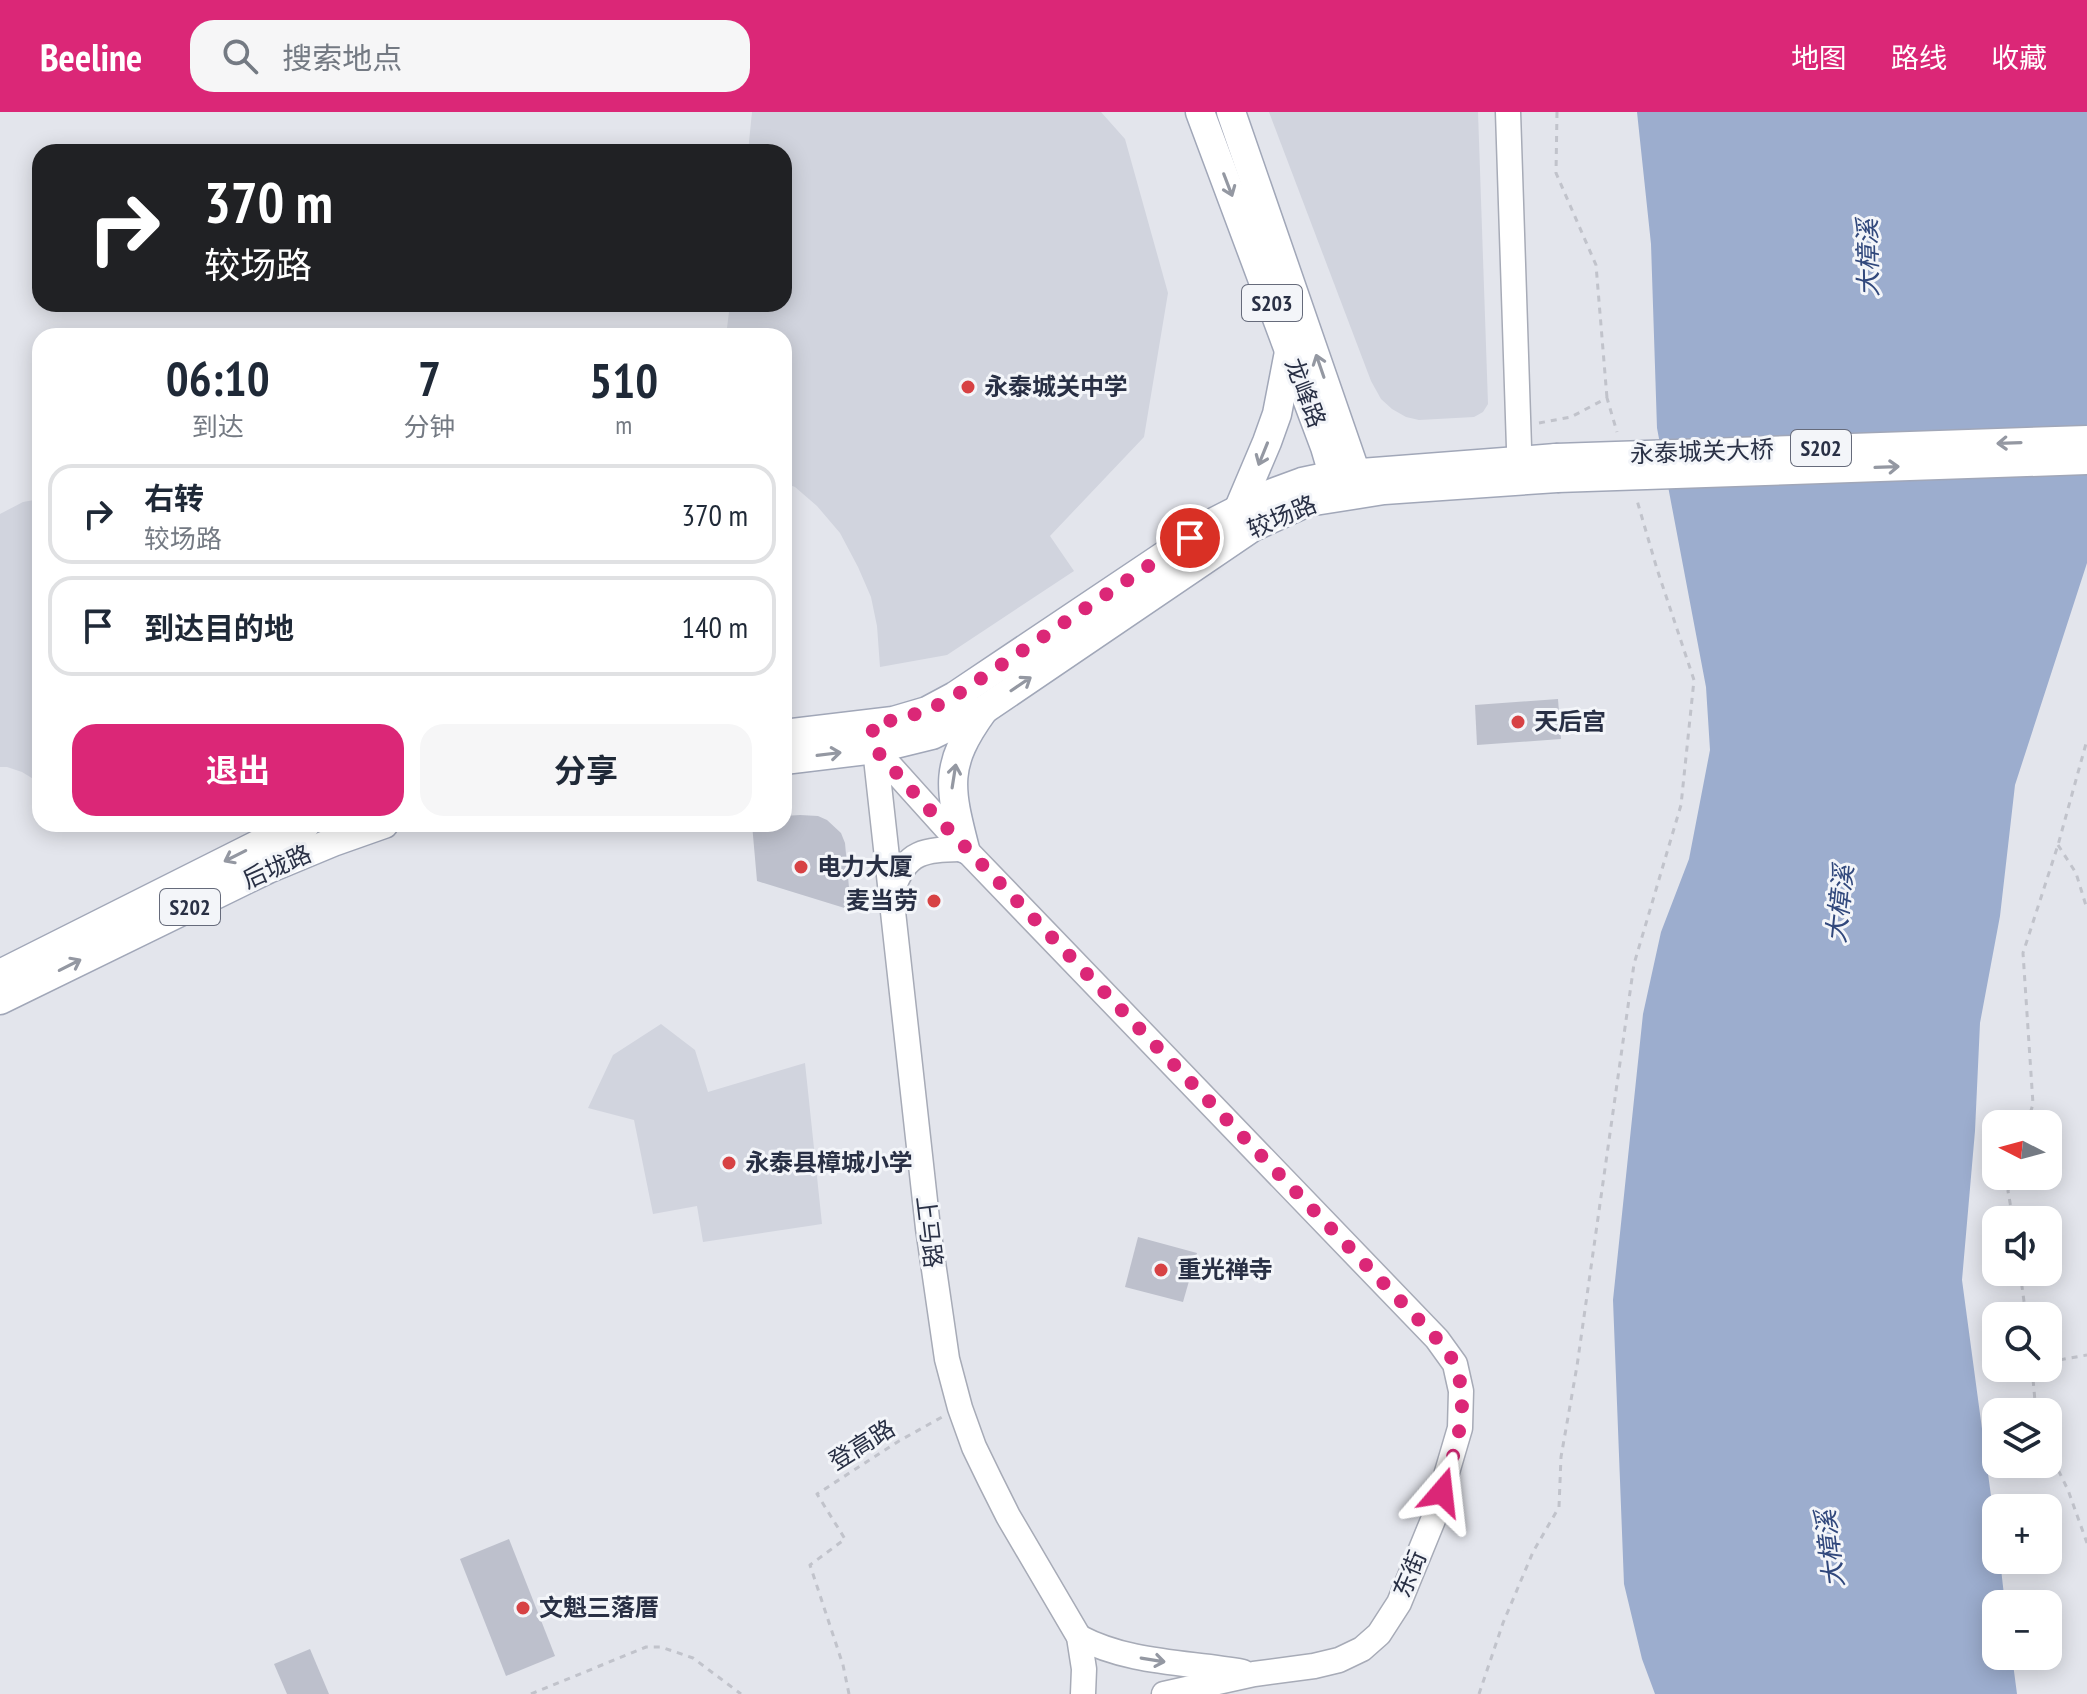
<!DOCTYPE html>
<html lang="zh">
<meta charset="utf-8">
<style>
:root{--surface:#fff;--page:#f6f6f7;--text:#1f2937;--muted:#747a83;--line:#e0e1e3;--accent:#db2777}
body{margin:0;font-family:"PT Sans Narrow","Noto Sans SC",sans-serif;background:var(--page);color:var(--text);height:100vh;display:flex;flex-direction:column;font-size:30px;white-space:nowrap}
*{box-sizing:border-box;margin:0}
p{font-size:26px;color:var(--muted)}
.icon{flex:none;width:44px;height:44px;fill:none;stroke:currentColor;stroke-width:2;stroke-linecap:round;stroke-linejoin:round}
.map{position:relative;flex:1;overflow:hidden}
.drawer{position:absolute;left:32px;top:216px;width:760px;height:504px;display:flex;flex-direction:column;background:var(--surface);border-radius:24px;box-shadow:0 4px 20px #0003}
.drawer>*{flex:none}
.top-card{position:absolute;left:32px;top:32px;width:760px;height:168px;border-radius:24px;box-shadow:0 4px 20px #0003;background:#202124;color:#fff;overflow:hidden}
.needle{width:52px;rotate:276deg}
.buttons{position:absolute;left:1982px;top:998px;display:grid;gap:16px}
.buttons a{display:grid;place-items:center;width:80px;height:80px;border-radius:16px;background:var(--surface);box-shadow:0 4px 20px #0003;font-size:40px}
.pin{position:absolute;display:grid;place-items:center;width:68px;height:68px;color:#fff;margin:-34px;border:4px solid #fff;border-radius:50%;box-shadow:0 2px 8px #0007}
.me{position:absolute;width:88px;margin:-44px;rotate:17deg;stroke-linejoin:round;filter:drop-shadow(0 0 6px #0008)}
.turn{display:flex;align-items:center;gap:28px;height:168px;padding:0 40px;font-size:36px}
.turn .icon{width:104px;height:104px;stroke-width:2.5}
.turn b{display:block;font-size:56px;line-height:68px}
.eta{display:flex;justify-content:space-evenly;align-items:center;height:136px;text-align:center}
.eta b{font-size:48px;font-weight:700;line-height:56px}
.primary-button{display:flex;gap:16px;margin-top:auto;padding:16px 40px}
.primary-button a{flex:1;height:92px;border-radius:24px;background:var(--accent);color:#fff;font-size:32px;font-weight:700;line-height:92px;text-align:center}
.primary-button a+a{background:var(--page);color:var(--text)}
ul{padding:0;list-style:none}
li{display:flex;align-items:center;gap:24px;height:100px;margin:0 16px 12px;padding:0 24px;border:4px solid var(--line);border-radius:24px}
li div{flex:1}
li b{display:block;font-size:30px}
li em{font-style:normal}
header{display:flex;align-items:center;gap:48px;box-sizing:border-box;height:112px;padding:0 40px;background:var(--accent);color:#fff}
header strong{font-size:38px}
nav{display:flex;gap:44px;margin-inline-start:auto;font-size:28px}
.search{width:560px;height:72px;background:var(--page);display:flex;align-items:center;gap:20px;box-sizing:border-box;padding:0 28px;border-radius:24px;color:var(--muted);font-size:30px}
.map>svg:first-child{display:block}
.built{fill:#d1d4de}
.water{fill:#9cadce}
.building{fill:#bdc0cc}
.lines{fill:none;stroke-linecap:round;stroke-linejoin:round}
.secondary-casing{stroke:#a7abb7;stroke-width:27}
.primary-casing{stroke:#a1a7b8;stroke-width:31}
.path{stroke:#c1c3cb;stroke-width:3;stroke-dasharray:6 6;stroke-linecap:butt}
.secondary{stroke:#fff;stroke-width:24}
.primary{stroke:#fff;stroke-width:28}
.primary-bridge-casing{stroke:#a1a7b8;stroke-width:31;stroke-linecap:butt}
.primary-bridge{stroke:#fff;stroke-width:28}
.oneway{stroke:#9498a2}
.route{stroke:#db2777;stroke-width:14;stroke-dasharray:0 25.2}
.poi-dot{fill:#d74244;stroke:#f3f5f9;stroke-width:3}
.labels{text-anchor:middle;stroke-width:6;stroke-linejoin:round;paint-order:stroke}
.shield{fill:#f3f5f9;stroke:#666b7b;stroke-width:2}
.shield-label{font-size:22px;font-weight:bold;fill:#293045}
.poi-label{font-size:24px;font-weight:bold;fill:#293045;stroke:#f3f5f9;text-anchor:start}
.street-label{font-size:24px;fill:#293045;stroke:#f3f5f9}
.water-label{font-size:26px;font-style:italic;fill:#31487c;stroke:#f3f5f9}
</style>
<header>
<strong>Beeline</strong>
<div class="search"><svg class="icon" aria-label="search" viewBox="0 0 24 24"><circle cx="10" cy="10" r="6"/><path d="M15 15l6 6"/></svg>搜索地点</div>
<nav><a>地图</a><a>路线</a><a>收藏</a></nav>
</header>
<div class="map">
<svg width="2087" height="1582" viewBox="0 0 2087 1582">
<rect width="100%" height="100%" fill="#e3e5ec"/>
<g class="built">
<path d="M752 0H1101L1125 27 1168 181 1144 325 1050 424 1074 459 947 543 880 555 877 514 871 485 858 455 840 421 817 394 795 375 784 371V224H726L730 192H784V40H748Z"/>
<path d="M1269 0H1478L1488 292 1483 300 1474 305 1419 308 1406 305 1392 297 1381 287 1371 269Z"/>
<path d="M40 387V671L22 660 7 655H0V402L23 390Z"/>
<path d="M661 912 695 938 708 980 805 951 822 1112 703 1130 697 1094 653 1102 634 1008 588 996 613 943Z"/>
</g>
<path class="water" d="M1637 0H2087V451L2015 673 2000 804 1980 911 1975 1019 1962 1168 1996 1421V1448H2000L2005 1492H1996V1544H2012L2017 1582H1655L1642 1547 1624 1472 1613 1188 1643 902 1661 820 1689 747 1710 638 1706 575 1657 316 1651 132Z"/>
<g class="building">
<path d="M1558 587 1561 627 1477 633 1475 593Z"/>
<path d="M800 703 818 704 827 708 841 721 845 731 851 798 757 769 752 712H784V704Z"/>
<path d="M1138 1125 1197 1141 1183 1190 1125 1175Z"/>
<path d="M509 1427 555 1544 506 1564 460 1447Z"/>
<path d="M310 1537 329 1582H287L274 1552Z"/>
</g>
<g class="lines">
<defs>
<g id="secondary">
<path d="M1508 0 1520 366"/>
<path d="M875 637 965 737 1437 1227 1455 1252 1461 1279 1460 1316 1433 1408 1399 1491 1379 1522 1362 1537 1339 1548 1314 1554 1254 1562 1164 1582"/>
<path d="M875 637 928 1116 947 1247 960 1296 974 1335 990 1368 1008 1404 1079 1525 1084 1557 1083 1582"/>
<path d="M893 777C907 737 926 738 965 737"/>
<path d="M1079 1525C1130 1552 1188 1550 1243 1560"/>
</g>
<g id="primary">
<path d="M1200 0 1325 335 1338 379"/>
<path d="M1231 0 1361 376"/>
<path d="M1239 396 1267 330 1277 302 1289 240"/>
<path d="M784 622 893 609 927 599 955 584 1216 409 1267 383 1302 370 1335 363 1556 346"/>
<path d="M784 648 875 637 932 623 985 597 1253 415 1308 390 1384 378 1557 366"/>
<path d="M965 737C949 675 944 653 983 599"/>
<path d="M0 862 267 728 306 712"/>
<path d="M0 888 268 757 333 730 384 712"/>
</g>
</defs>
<use href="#secondary" class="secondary-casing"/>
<use href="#primary" class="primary-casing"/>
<g class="path">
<path d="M1557 0 1556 61 1596 153 1607 286"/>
<path d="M1539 311 1571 305 1607 286 1617 320"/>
<path d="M2058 733 2076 761 2087 797"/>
<path d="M2027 1012 2033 992 2023 841 2058 733 2087 628"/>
<path d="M2013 1064 2008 1079 2013 1108"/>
<path d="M2020 1160 2026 1204"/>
<path d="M2048 1250 2087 1243"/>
<path d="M2032 1256 2036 1300"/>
<path d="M2048 1337 2068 1378 2087 1431"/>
<path d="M531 1582 646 1535H661L693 1546 741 1582"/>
<path d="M849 1582 843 1553 810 1453 845 1427 817 1382 899 1329 942 1305"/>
<path d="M1479 1582 1503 1511 1533 1440 1559 1395 1561 1345 1577 1254 1634 852 1681 693 1694 568 1657 457 1636 385"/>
</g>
<use href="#secondary" class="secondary"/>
<use href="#primary" class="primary"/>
<defs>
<g id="primary-bridge">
<path d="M1556 346 2087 328"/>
<path d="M1557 366 2087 348"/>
</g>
</defs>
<use href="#primary-bridge" class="primary-bridge-casing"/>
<use href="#primary-bridge" class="primary-bridge"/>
</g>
<defs><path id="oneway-shaft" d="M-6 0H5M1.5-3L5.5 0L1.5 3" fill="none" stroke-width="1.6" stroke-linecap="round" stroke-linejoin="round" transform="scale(2)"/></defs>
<g class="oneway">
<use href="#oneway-shaft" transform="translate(1228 73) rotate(69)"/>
<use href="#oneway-shaft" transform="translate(1320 254) rotate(-109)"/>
<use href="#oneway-shaft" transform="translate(2009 331) rotate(178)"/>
<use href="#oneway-shaft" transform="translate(1263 342) rotate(112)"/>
<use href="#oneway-shaft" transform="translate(1887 355) rotate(-2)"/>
<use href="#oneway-shaft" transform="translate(1021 572) rotate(-34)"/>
<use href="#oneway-shaft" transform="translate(829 642) rotate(-7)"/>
<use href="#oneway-shaft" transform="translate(954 664) rotate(-81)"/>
<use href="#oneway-shaft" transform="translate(235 744) rotate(153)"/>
<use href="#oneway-shaft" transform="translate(70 853) rotate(-27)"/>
<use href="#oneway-shaft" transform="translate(1153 1548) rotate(9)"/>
</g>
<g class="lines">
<path class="route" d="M1190 426 955 584C927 600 904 607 872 612L875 637 924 692 1437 1227C1443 1235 1452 1244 1455 1254 1472 1294 1454 1341 1442 1380"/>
</g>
<g class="poi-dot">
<circle cx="968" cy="275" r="8"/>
<circle cx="1518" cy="610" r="8"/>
<circle cx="801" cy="755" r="8"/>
<circle cx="934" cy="789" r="8"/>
<circle cx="729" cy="1051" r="8"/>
<circle cx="1161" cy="1158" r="8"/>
<circle cx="523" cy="1496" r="8"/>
</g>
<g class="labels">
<g class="shield">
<rect x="1242" y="173" width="60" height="36" rx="6"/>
<rect x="1791" y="318" width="60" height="36" rx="6"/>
<rect x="160" y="777" width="60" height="36" rx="6"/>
</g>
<g class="shield-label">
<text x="1272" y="199">S203</text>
<text x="1821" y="344">S202</text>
<text x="190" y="803">S202</text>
</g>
<g class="poi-label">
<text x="984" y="283">永泰城关中学</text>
<text x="1534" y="618">天后宫</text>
<text x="817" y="763">电力大厦</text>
<text x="918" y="797" text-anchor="end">麦当劳</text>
<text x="745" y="1059">永泰县樟城小学</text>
<text x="1177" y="1166">重光禅寺</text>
<text x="539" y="1504">文魁三落厝</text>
</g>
<g class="street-label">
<text transform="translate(1305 281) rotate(69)" y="8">龙峰路</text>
<text transform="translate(1702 340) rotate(-2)" y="8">永泰城关大桥</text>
<text transform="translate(1282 405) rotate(-23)" y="8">较场路</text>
<text transform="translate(277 755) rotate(-24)" y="8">后垅路</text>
<text transform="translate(929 1120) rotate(83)" y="8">上马路</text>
<text transform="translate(862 1333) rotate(-32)" y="8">登高路</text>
<text transform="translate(1410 1462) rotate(-67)" y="8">东街</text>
</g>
<g class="water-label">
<text transform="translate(1868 146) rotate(-91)" y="9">大樟溪</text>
<text transform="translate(1840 792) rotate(-84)" y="9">大樟溪</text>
<text transform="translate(1830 1437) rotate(-97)" y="9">大樟溪</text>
</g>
</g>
</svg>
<div class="buttons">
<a><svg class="needle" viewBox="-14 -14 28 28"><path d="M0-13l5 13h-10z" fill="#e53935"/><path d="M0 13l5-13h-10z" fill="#747a83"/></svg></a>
<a><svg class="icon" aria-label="sound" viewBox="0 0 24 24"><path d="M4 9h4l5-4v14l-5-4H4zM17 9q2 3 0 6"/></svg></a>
<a><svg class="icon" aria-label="search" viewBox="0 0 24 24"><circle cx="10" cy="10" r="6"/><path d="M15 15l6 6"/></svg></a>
<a><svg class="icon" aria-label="layers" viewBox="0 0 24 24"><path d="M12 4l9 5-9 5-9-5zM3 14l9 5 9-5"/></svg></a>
<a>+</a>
<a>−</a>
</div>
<div class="pin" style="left:1190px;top:426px;background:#d93025"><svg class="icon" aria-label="arrive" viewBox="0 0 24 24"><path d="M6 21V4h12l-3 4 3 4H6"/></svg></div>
<svg class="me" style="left:1442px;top:1380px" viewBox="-20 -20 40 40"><path d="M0-17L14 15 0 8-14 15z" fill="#db2777" stroke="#fff" stroke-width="4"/></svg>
<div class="top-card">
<div class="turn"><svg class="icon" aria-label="right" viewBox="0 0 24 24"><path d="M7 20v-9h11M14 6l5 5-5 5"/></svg><div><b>370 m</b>较场路</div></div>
</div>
<section class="drawer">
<div class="eta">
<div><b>06:10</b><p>到达</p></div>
<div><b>7</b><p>分钟</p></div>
<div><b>510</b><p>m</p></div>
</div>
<ul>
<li><svg class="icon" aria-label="right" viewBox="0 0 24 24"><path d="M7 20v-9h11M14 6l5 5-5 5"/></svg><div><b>右转</b><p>较场路</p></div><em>370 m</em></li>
<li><svg class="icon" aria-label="arrive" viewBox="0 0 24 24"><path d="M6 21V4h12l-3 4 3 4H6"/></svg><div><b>到达目的地</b></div><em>140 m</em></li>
</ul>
<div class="primary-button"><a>退出</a><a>分享</a></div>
</section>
</div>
